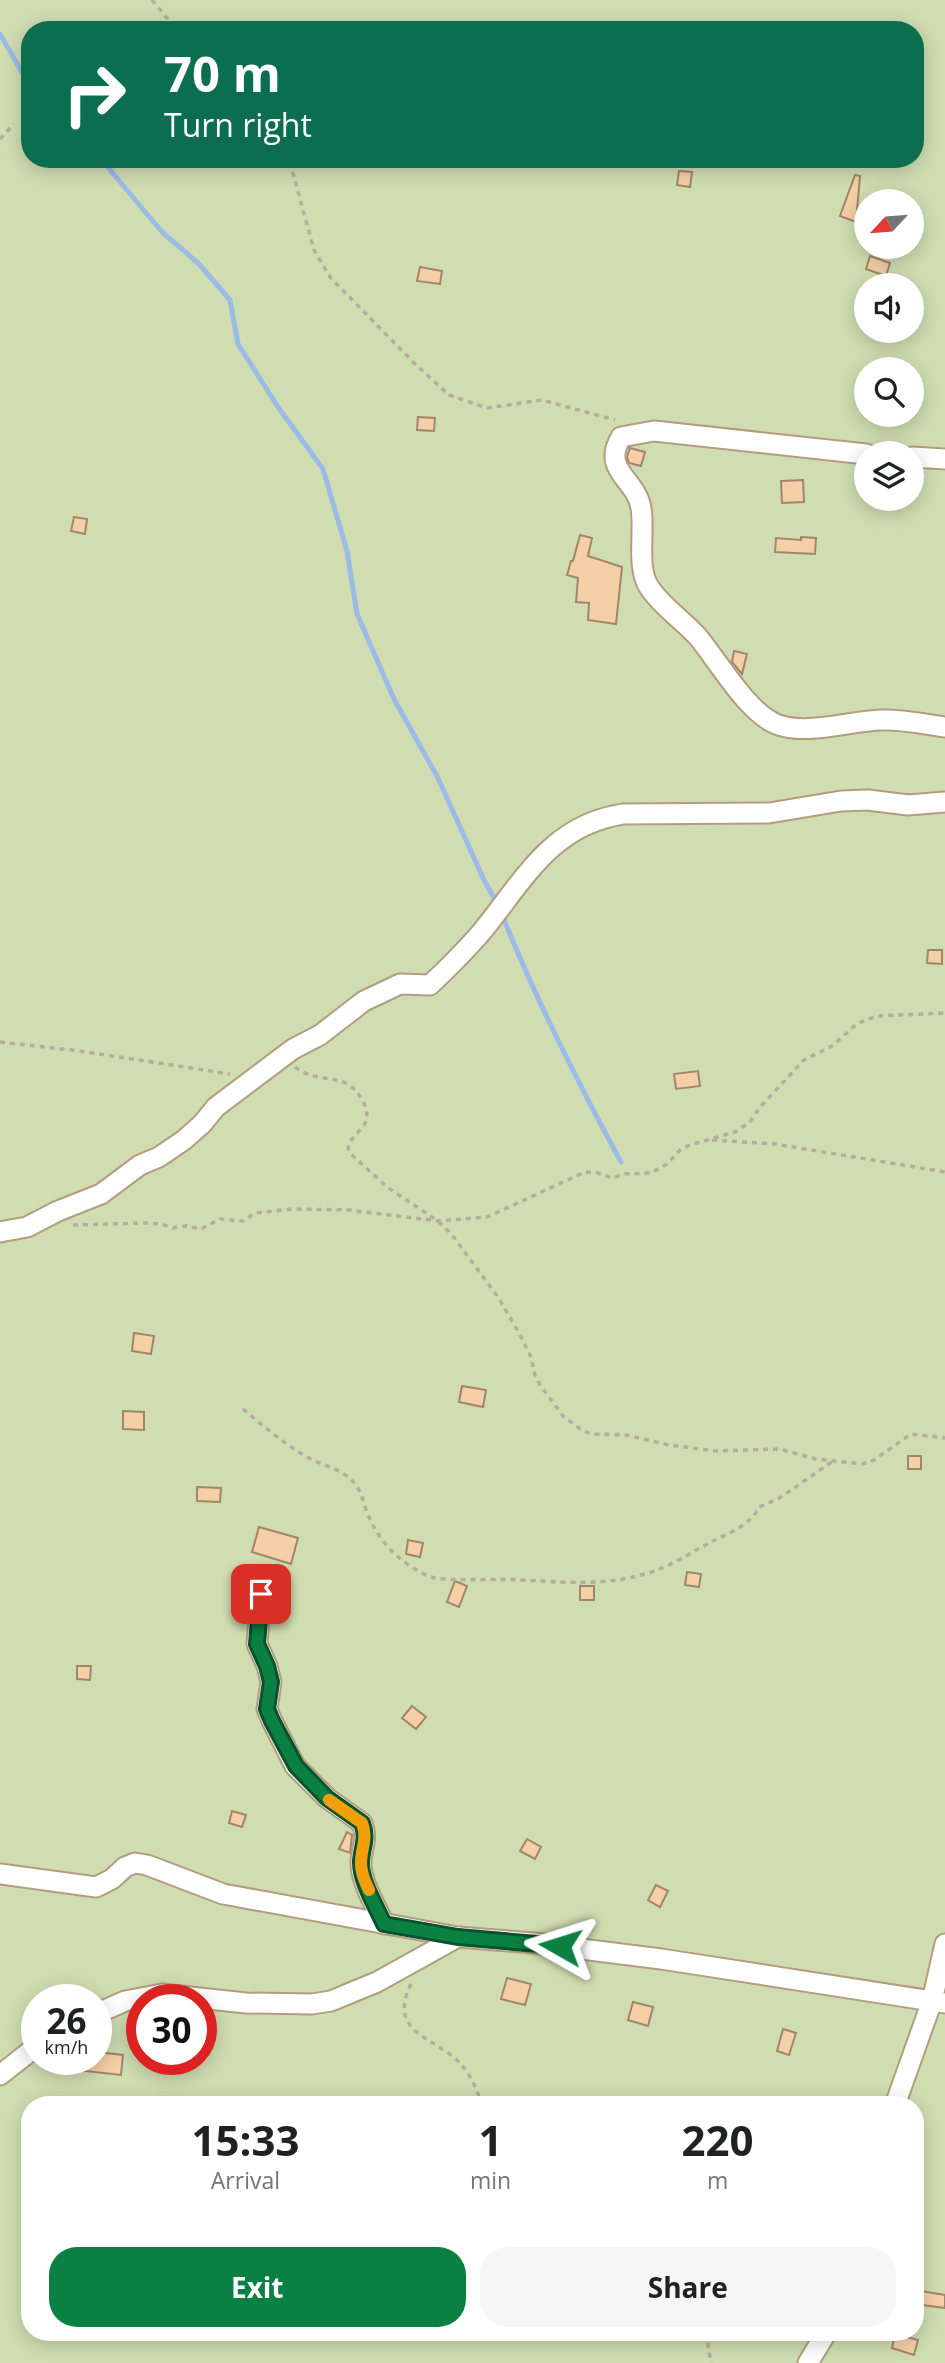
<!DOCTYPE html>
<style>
:root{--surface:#fff;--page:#f6f6f6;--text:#202124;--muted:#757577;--accent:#0b8043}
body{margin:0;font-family:"Open Sans",sans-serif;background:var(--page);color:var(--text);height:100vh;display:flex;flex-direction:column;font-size:26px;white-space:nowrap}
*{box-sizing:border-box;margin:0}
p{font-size:23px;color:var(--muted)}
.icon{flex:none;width:38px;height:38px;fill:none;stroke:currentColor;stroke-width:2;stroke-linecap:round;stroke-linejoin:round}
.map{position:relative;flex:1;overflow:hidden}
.sheet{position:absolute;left:21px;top:2096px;width:903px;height:245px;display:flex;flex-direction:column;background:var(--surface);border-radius:28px;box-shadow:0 4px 18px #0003}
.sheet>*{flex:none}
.top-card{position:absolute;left:21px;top:21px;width:903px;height:147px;border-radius:28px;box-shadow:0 4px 18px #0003;background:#0b6e4f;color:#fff;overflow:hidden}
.needle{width:46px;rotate:244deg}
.tools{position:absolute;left:854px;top:189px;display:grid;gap:14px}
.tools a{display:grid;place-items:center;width:70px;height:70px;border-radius:50%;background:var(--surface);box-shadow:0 4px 18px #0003;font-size:35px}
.speed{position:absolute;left:21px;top:1984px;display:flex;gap:14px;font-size:35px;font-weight:700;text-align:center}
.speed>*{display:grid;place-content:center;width:91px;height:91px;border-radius:50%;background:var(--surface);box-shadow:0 4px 18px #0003;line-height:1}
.speed small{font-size:18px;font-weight:400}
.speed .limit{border:10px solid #d22;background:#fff;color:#111}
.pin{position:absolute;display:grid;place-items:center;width:60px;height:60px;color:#fff;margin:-30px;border-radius:14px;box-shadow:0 4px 10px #0006}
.me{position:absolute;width:77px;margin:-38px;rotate:276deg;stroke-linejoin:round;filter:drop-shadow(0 0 5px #0008)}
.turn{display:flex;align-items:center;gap:24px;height:147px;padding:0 28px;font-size:32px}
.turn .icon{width:91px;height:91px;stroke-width:2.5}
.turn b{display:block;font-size:49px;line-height:60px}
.eta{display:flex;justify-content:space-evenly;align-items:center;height:119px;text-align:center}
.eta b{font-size:42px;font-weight:700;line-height:49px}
.cta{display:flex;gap:14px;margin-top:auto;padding:14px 28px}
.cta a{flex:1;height:80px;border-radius:28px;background:var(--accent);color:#fff;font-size:28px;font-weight:700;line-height:80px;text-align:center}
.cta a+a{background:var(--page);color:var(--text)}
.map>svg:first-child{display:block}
.green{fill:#d0ddb1;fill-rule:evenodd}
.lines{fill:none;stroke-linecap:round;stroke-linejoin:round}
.stream{stroke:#9bbce6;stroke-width:5}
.building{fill:#f5cfa5;stroke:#a0876b;stroke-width:2}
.minor-casing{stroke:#b59c7f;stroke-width:23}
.path{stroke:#b6aca0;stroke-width:3.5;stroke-dasharray:5 5;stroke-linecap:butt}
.minor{stroke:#fff;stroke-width:19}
.route-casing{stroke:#07532c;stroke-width:18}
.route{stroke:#0b8043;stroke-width:12}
.slow{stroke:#f59e0b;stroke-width:12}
</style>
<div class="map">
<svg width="945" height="2363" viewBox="0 0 945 2363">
<rect width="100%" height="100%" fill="#fdf2e6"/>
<path class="green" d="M0 0H945V2363H0ZM30 30H915V159H30ZM866 201H912V247H866ZM866 285H912V331H866ZM866 369H912V415H866ZM866 453H912V499H866ZM37 2000H96V2060H37ZM142 2000H201V2060H142ZM30 2105H915V2333H30Z"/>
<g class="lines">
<g class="stream">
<path d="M0 34 30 86"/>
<path d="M101 159 162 232 199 264 230 300 238 344 278 407 323 469 347 551 357 614 394 699 438 778 483 878 497 904"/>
<path d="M501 912C535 998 577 1081 621 1162"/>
</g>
</g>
<g class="building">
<path d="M679 171 692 172 690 187 677 185Z"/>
<path d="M855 175 860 176 856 222 840 216Z"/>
<path d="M870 256 890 263 886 276 866 269Z"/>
<path d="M420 267 442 271 440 284 417 281Z"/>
<path d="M418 417 435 418 434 431 417 430Z"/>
<path d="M630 448 645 452 641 466 629 463 627 457Z"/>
<path d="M803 480 804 502 782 503 781 481Z"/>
<path d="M74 517 87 519 85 534 71 531Z"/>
<path d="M580 535 592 538 588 556 622 567 616 624 588 620 589 603 576 602 578 578 567 575 571 561H573Z"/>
<path d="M801 537 816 538 815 554 775 552 776 538 801 540Z"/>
<path d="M734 651 747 654 742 674 732 662Z"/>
<path d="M928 950H942V964L927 963Z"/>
<path d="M698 1071 700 1086 676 1089 674 1074Z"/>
<path d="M134 1333 154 1336 151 1354 132 1351Z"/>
<path d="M462 1386 486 1390 483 1407 459 1402Z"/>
<path d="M123 1411 144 1412V1430L123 1429Z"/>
<rect x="908" y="1456" width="13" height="13"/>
<path d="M197 1487 221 1488 220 1502 197 1501Z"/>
<path d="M259 1527 298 1538 291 1564 252 1552Z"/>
<path d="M408 1540 423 1543 420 1557 406 1554Z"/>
<path d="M687 1572 701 1574 699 1587 685 1585Z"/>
<path d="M455 1581 467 1586 459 1607 447 1602Z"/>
<rect x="580" y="1586" width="14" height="14"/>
<path d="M77 1666H91L90 1680 77 1679Z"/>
<path d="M412 1706 426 1717 416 1729 402 1718Z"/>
<path d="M232 1811 246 1815 242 1827 229 1823Z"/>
<path d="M347 1832 352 1835 350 1853 339 1849Z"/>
<path d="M527 1839 541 1847 535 1859 520 1851Z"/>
<path d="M656 1885 668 1891 660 1907 648 1900Z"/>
<path d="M507 1978 531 1984 525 2005 501 1999Z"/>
<path d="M633 2002 653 2007 648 2026 628 2020Z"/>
<path d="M783 2029 796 2033 789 2055 777 2051Z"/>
<path d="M96 2052 123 2055 121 2075 68 2069V2060H96Z"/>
<path d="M915 2290 945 2295V2308L915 2304Z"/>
<path d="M895 2334 918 2340 914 2355 892 2348Z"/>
</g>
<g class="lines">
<defs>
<g id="minor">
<path d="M866 454 654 431 621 437C601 471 636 478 641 508 645 530 636 567 649 587 661 606 683 620 698 637 718 661 747 712 776 724 805 736 849 721 881 720 903 719 924 724 945 727"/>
<path d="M912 457 945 459"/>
<path d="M0 1232 27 1227 58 1211 101 1194 140 1165 159 1157 184 1140 202 1124 216 1107 293 1049 320 1035 364 1001 400 984 430 985C447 969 464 952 479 935 522 884 549 825 623 814L769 813 841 801 868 800 908 805 945 802"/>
<path d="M261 1594 257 1644 267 1666 271 1682 267 1709 272 1721 295 1766 327 1798 362 1823C368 1838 362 1847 361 1861 360 1882 376 1906 384 1924"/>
<path d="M0 1874 96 1887 112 1879 125 1867 135 1863 147 1865 223 1894 458 1937 534 1943 661 1959 945 2003"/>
<path d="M96 2014 125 2001 162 1994 246 2003 312 2004 331 2001 377 1982 458 1937"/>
<path d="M0 2075 37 2046"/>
<path d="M895 2105 932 2001 945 1944"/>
<path d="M808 2363 826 2333"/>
</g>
</defs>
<use href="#minor" class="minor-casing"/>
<g class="path">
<path d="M152 0 177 30"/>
<path d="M0 139 14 124"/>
<path d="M279 159 291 166 314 250 330 277 415 364 449 395 487 408 542 400 615 420"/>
<path d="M0 1042 80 1051 230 1074"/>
<path d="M295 1067C319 1086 346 1069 362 1100 365 1104 367 1110 367 1116 366 1130 351 1134 348 1148L351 1154 387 1187 438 1221 452 1235 498 1297 519 1333 531 1357 535 1375 540 1385 563 1416 583 1431 593 1434 626 1435 669 1445 715 1451 779 1449 816 1459 862 1464 874 1460 911 1434 945 1438"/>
<path d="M712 1140 775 1144 945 1172"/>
<path d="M73 1225 143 1223 161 1224 173 1228 186 1226 201 1229 220 1219 243 1221 255 1213 292 1209 349 1210 438 1221 487 1217 585 1172 598 1173 612 1178 625 1174 651 1173 667 1164 681 1149 690 1145 735 1132 749 1123 761 1106 804 1060 832 1046 858 1023 878 1016 945 1013"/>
<path d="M243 1409C262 1425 281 1441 302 1454 320 1466 342 1467 356 1485 362 1493 364 1506 368 1515 377 1536 392 1555 412 1567 418 1571 428 1577 435 1578 463 1582 492 1578 520 1580 561 1582 601 1586 641 1575 667 1569 690 1553 713 1541 728 1534 753 1523 759 1507L778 1499 833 1461"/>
<path d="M411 1984C387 2033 433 2036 459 2062 470 2073 477 2090 482 2105"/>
<path d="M706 2333 711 2363"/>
</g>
<use href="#minor" class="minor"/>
</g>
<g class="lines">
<defs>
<path id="route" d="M261 1594 257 1644 267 1666 271 1682 267 1709 272 1721 296 1766 327 1798 362 1823C368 1838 362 1847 361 1861 360 1881 376 1906 384 1924L458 1937 560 1946"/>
</defs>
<use href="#route" class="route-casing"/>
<use href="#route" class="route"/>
<path class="slow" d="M329 1800 362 1823C368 1838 361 1848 361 1863 361 1872 365 1882 369 1890"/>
</g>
</svg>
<div class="tools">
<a><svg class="needle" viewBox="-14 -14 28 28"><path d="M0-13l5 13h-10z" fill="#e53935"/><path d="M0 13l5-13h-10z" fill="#757577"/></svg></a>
<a><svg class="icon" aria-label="sound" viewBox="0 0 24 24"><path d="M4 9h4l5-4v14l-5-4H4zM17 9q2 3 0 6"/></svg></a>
<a><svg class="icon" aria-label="search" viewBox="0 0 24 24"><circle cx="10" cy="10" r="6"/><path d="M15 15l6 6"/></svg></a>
<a><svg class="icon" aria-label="layers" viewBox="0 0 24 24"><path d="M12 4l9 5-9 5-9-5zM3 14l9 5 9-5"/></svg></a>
</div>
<div class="speed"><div>26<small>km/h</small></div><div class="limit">30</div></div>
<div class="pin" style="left:261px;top:1594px;background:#d93025"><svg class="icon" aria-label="arrive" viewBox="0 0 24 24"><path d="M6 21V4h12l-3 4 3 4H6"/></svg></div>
<svg class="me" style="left:560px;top:1946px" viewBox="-20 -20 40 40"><path d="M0-17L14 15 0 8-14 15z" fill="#0b8043" stroke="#fff" stroke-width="4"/></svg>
<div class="top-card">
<div class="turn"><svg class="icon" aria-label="right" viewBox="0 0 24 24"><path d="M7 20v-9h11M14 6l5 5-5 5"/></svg><div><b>70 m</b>Turn right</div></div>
</div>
<section class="sheet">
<div class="eta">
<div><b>15:33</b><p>Arrival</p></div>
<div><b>1</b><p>min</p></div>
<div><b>220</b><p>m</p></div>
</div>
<div class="cta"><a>Exit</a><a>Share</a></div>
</section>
</div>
